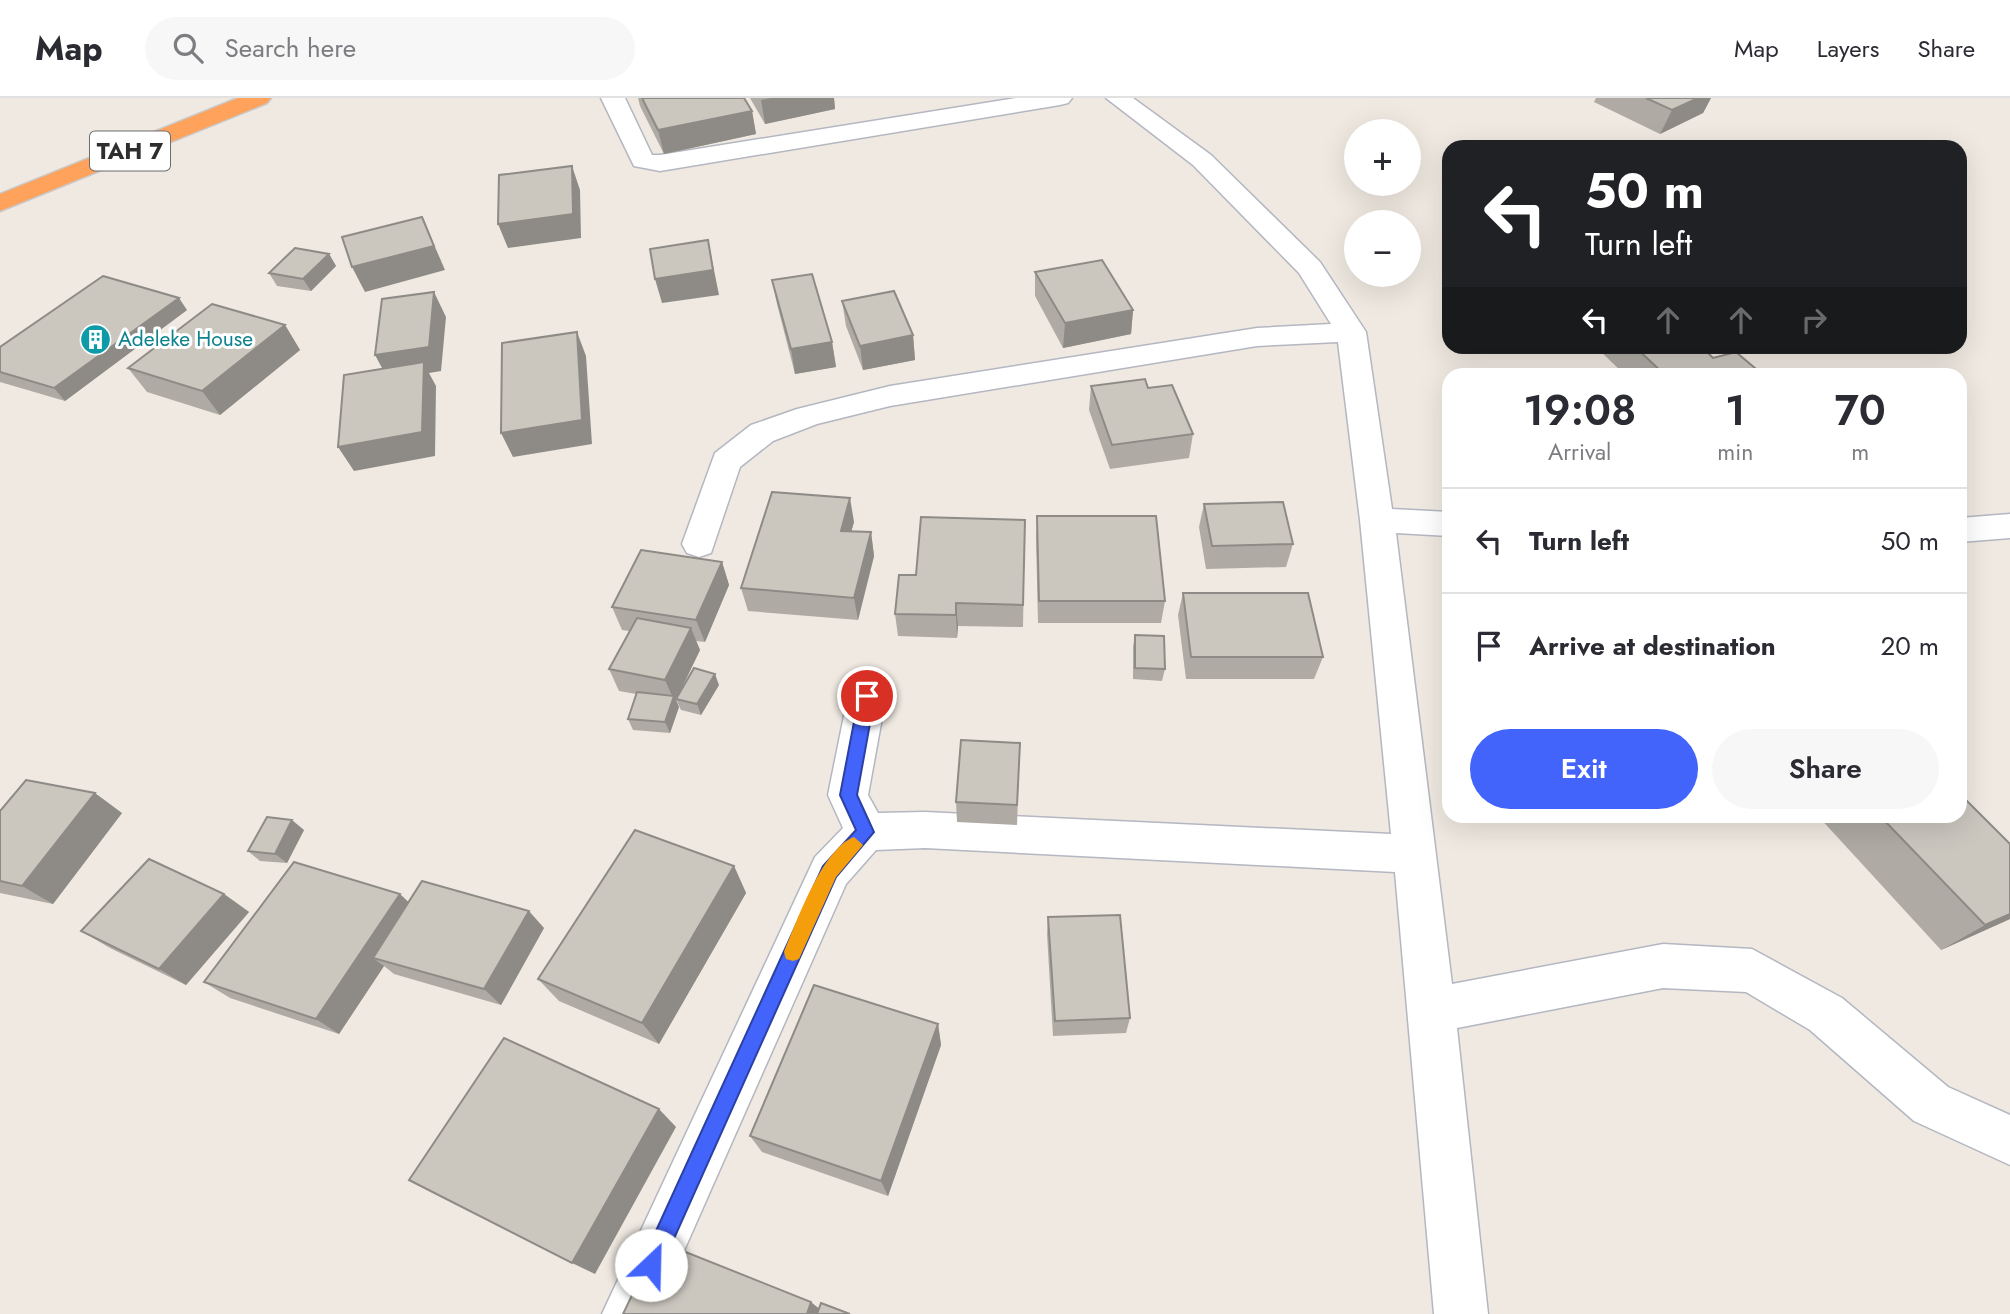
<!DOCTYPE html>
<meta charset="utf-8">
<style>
:root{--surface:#fff;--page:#f7f7f7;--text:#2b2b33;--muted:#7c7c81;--line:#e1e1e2;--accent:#4264fb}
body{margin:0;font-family:Jost,sans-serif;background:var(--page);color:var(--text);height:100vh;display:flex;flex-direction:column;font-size:26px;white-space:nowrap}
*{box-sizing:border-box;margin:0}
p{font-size:23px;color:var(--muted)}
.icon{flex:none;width:38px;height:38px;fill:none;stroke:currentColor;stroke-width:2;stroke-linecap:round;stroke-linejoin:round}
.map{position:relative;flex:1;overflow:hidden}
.details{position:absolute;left:1442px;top:270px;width:525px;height:455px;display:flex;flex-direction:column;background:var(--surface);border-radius:21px;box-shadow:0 7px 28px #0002}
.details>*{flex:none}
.top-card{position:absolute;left:1442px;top:42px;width:525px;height:214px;border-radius:21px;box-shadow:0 7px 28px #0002;background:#202124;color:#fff;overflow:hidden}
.fabs{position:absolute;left:1344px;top:21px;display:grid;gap:14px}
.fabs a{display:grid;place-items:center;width:77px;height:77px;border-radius:50%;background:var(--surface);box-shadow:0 7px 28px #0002;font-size:35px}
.pin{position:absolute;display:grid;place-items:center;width:60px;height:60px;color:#fff;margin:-30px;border:4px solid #fff;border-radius:50%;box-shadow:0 2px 7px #0007}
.me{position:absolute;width:77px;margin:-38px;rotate:24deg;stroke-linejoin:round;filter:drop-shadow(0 0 5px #0008)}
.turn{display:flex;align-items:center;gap:24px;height:147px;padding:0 28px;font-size:32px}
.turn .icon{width:91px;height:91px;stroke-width:2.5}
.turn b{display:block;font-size:49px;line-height:60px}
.lanes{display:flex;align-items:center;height:66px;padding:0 28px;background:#0003;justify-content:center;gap:35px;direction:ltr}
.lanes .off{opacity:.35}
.eta{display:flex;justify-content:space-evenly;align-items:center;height:119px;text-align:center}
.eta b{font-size:42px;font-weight:600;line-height:49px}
.cta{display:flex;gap:14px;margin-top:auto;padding:14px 28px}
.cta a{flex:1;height:80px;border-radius:42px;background:var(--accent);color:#fff;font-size:28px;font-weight:600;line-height:80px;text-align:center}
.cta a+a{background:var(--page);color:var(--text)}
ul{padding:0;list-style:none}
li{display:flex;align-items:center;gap:21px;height:105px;padding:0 28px;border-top:2px solid var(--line)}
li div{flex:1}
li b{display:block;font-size:26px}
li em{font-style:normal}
header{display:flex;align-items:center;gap:42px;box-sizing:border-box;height:98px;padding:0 35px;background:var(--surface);border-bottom:2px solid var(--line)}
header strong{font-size:33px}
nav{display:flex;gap:38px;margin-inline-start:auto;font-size:24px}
.search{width:490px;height:63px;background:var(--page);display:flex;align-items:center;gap:18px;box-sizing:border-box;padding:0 24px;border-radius:38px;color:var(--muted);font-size:26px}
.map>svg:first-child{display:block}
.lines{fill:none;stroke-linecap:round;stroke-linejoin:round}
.minor-casing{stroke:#b4b7c1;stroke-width:3}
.highway-casing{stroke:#c9c9c9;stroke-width:3}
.minor{fill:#fff;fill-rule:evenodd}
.highway{fill:#ffa35c;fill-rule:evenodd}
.wall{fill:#afaba4}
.shaded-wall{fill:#8e8b86}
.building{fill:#cbc7bf;stroke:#8e8b86;stroke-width:2}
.route{fill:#4264fb;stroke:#2b41a3;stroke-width:2}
.slow{fill:#f59e0b}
.labels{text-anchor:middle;stroke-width:6;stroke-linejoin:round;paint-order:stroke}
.far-culture-label{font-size:21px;fill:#0d838f;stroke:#fff;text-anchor:start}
.shield{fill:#fff;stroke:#6d6d6d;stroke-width:2}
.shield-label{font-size:23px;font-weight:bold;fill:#2e2e2e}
</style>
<header>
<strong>Map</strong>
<div class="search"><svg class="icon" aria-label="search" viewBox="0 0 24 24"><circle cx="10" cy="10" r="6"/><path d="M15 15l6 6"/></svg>Search here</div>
<nav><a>Map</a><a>Layers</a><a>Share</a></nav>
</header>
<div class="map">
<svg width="2010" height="1216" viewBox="0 0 2010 1216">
<rect width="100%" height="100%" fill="#efe9e1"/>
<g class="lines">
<defs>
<g id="minor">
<path d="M601 0H625L652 57H660L1016 0H1072L1068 5 1060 7 660 73 634 68Z"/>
<path d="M1106 0H1133L1211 57 1320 164 1366 234 1392 411 1449 414V438L1396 435 1452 886 1663 846 1752 851 1842 900 1948 989 2010 1017V1067L1914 1023 1810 932 1746 894 1663 890 1457 930 1488 1216H1434L1395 774 925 750 876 752 846 786 656 1216H602L815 759 843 730 828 697 848 598 853 587 867 582 881 587 886 598 868 697 878 715 925 714 1391 736 1360 422 1338 244 1257 248 890 308 817 326 773 343 740 369 711 455 699 459 687 455 682 446 715 355 751 327 797 311 890 288 1257 230 1331 226 1299 175 1193 67Z"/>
<path d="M2010 416V440L1960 444V420Z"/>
</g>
<path id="highway" d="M238 0H271L267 5 0 113V96Z"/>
</defs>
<use href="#minor" class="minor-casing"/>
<use href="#highway" class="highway-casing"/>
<use href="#minor" class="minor"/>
<use href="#highway" class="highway"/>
</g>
<g class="wall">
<path d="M638 0H744L752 13 756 36 664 56 640 8Z"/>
<path d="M750 0H834L835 11 765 26Z"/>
<path d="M1596 0H1711L1703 15 1660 36 1594 4Z"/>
<path d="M329 156 336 168 311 193 277 188 269 175Z"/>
<path d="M1035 174 1133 212 1131 236 1063 250 1035 198Z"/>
<path d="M772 182 832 244 836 269 795 276 777 206Z"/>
<path d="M842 203 913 237 915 262 863 272 846 228Z"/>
<path d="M187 212 65 303 0 284V249Z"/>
<path d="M285 227 300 252 220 317 147 294 128 270Z"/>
<path d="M1595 248H1701L1713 260 1762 276H1624Z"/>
<path d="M1091 288 1148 290 1193 336 1189 360 1110 371 1089 312Z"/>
<path d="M1204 406 1293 446 1286 469 1206 471 1199 429Z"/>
<path d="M1037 418 1165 503 1161 525H1038L1036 441Z"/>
<path d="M1025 422 1023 529 958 528 957 540 898 538 895 516 916 477Z"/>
<path d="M854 424 851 433 871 434 874 458 858 522 748 513 741 490Z"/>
<path d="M722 464 729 487 705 544 696 543 700 552 676 602 679 609 670 635 633 632 628 621 636 596 619 593 609 571 629 533 622 532 612 509Z"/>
<path d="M1183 495 1323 559 1314 581H1186L1178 517Z"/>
<path d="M1135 537 1165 571 1162 583 1133 581V548Z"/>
<path d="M719 587 701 617 681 612 676 601Z"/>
<path d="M1020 645 1017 727 957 724 956 704Z"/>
<path d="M0 713 122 715 53 806 0 795Z"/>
<path d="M1818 718H1960L2010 746V821L1941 852Z"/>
<path d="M304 732 287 765 260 763 248 753Z"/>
<path d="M734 768 746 795 659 946 559 903 538 881Z"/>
<path d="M224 796 249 814 186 887 110 850 81 833Z"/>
<path d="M408 804 544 830 501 907 394 876 384 868 339 936 230 900 204 884Z"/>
<path d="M1048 819 1130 920 1126 935 1053 938 1047 836Z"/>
<path d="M938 926 941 947 888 1098 762 1054 750 1038Z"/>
</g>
<g class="shaded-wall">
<path d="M771 0H834L835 11 765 26 761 2Z"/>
<path d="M1698 0H1711L1703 15 1660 36 1672 12Z"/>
<path d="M752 13 756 36 664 56 658 32Z"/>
<path d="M572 68 580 92 581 140 508 150 498 126Z"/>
<path d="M422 119 445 172 365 194 352 169Z"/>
<path d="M708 142 719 197 662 205 655 181Z"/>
<path d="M329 156 336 168 311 193 303 181Z"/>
<path d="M434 194 446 219 441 273 429 275 436 288 435 358 354 373 338 349 388 281 375 257Z"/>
<path d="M179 200 187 212 65 303 54 290Z"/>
<path d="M1133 212 1131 236 1063 250 1065 225Z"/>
<path d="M285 227 300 252 220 317 202 293Z"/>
<path d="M577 234 586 258 592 346 513 359 501 335Z"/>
<path d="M913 237 915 262 863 272 860 248Z"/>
<path d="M832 244 836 269 795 276 791 251Z"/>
<path d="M850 400 854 424 845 456 841 433Z"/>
<path d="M871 434 874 458 858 522 854 500Z"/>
<path d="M722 464 729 487 705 544 696 522Z"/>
<path d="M956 505 958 528 957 540 956 517Z"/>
<path d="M691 530 700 552 676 602 679 609 670 635 665 624 673 600 665 582Z"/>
<path d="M715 576 719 587 701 617 697 606Z"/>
<path d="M95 695 122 715 53 806 22 788Z"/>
<path d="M292 722 304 732 287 765 275 756Z"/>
<path d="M734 768 746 795 659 946 642 925Z"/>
<path d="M224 796 249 814 186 887 159 871Z"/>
<path d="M400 796 419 814 373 860 384 868 339 936 316 921Z"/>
<path d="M529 813 544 830 501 907 484 891Z"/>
<path d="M2010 816V821L1941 852 1985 827Z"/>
<path d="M938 926 941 947 888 1098 881 1083Z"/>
<path d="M659 1011 676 1029 595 1176 572 1165Z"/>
<path d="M811 1204 822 1213 821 1216H807Z"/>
</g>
<g class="building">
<path d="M642 0H744L752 13 658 32Z"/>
<path d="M1646 0H1698L1672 12Z"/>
<path d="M572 68 573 116 498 126 499 77Z"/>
<path d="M422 119 434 148 352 169 342 139Z"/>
<path d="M708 142 713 172 655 181 650 151Z"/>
<path d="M295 150 329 156 303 181 269 175Z"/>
<path d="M1102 162 1133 212 1065 225 1035 174Z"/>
<path d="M812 176 832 244 791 251 772 182Z"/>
<path d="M103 178 179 200 54 290 0 274V249Z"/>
<path d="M894 193 913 237 860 248 842 203Z"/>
<path d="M434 194 429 249 375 257 382 201Z"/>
<path d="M212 206 285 227 202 293 128 270Z"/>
<path d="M577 234 582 322 501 335 502 245Z"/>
<path d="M1634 248H1701L1713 260 1736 254 1762 276H1714L1710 273 1697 276H1664Z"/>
<path d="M424 264 422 334 338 349 344 277Z"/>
<path d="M1145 281 1148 290 1172 287 1193 336 1112 347 1091 288Z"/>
<path d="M772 394 850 400 841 433 871 434 854 500 741 490Z"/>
<path d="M1283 404 1293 446 1212 448 1204 406Z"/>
<path d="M1037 418H1156L1165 503H1039Z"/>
<path d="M921 419 1025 422 1023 507 956 505V517L895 516 899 477H916Z"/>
<path d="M641 452 722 464 696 522 612 509Z"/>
<path d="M1183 495H1308L1323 559H1191Z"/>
<path d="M637 520 691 530 665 582 609 571Z"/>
<path d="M1135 537 1164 538 1165 571 1135 570Z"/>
<path d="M694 570 715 576 697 606 676 601Z"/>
<path d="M637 594 674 598 665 624 628 621Z"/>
<path d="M961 642 1020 645 1017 707 956 704Z"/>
<path d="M26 682 95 695 22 788 0 783V713Z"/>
<path d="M1960 696 2010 746V816L1985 827 1880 718H1960Z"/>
<path d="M267 719 292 722 275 756 248 753Z"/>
<path d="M635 732 734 768 642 925 538 881Z"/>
<path d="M149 761 224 796 159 871 81 833Z"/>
<path d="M294 764 400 796 316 921 204 884Z"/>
<path d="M422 783 529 813 484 891 373 860Z"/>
<path d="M1120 817 1130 920 1055 923 1048 819Z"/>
<path d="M814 887 938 926 881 1083 750 1038Z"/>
<path d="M504 940 659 1011 572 1165 409 1082Z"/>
<path d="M658 1143 811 1204 807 1216H623Z"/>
<path d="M821 1205 850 1216H817Z"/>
</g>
<path class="route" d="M867 591 875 598 857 697 874 734 836 779 659 1174 651 1178 644 1174 640 1167 644 1159 823 768 856 732 840 697 859 598Z"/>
<path class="slow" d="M854 739 863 747 836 779 799 861 793 863 786 861 784 854C797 823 822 751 854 739Z"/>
<defs>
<symbol id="building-disc" viewBox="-11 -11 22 22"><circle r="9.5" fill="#0f9aa8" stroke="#fff"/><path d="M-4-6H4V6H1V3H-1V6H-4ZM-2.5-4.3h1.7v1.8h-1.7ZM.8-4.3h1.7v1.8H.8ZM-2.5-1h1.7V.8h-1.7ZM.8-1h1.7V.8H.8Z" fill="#fff"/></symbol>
</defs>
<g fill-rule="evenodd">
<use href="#building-disc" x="78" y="224" width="35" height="35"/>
</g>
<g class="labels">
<g class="far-culture-label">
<text x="118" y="248">Adeleke House</text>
</g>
<rect class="shield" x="90" y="33.5" width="80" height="39" rx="5"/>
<g class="shield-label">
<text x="130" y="61">TAH 7</text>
</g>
</g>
</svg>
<div class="fabs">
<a>+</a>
<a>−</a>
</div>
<div class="pin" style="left:867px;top:598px;background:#d93025"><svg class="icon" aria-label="arrive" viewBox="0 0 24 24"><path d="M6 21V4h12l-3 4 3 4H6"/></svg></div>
<svg class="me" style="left:651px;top:1167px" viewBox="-20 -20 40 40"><circle r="19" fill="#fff"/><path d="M0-13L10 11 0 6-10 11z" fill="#4264fb"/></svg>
<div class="top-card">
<div class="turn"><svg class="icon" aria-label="left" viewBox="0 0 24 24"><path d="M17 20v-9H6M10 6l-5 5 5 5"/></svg><div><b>50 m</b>Turn left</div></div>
<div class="lanes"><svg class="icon" aria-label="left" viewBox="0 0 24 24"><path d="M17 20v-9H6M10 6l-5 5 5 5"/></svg><svg class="icon off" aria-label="ahead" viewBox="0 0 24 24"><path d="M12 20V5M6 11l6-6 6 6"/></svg><svg class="icon off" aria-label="ahead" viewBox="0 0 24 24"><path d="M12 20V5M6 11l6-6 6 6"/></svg><svg class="icon off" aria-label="right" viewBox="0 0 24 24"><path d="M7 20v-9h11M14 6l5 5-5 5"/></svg></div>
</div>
<section class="details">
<div class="eta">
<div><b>19:08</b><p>Arrival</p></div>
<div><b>1</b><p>min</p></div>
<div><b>70</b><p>m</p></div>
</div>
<ul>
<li><svg class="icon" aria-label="left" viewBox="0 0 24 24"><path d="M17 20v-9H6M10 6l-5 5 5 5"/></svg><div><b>Turn left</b></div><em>50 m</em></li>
<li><svg class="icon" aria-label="arrive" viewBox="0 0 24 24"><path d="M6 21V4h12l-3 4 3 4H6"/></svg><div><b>Arrive at destination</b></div><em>20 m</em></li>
</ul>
<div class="cta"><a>Exit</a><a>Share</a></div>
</section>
</div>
